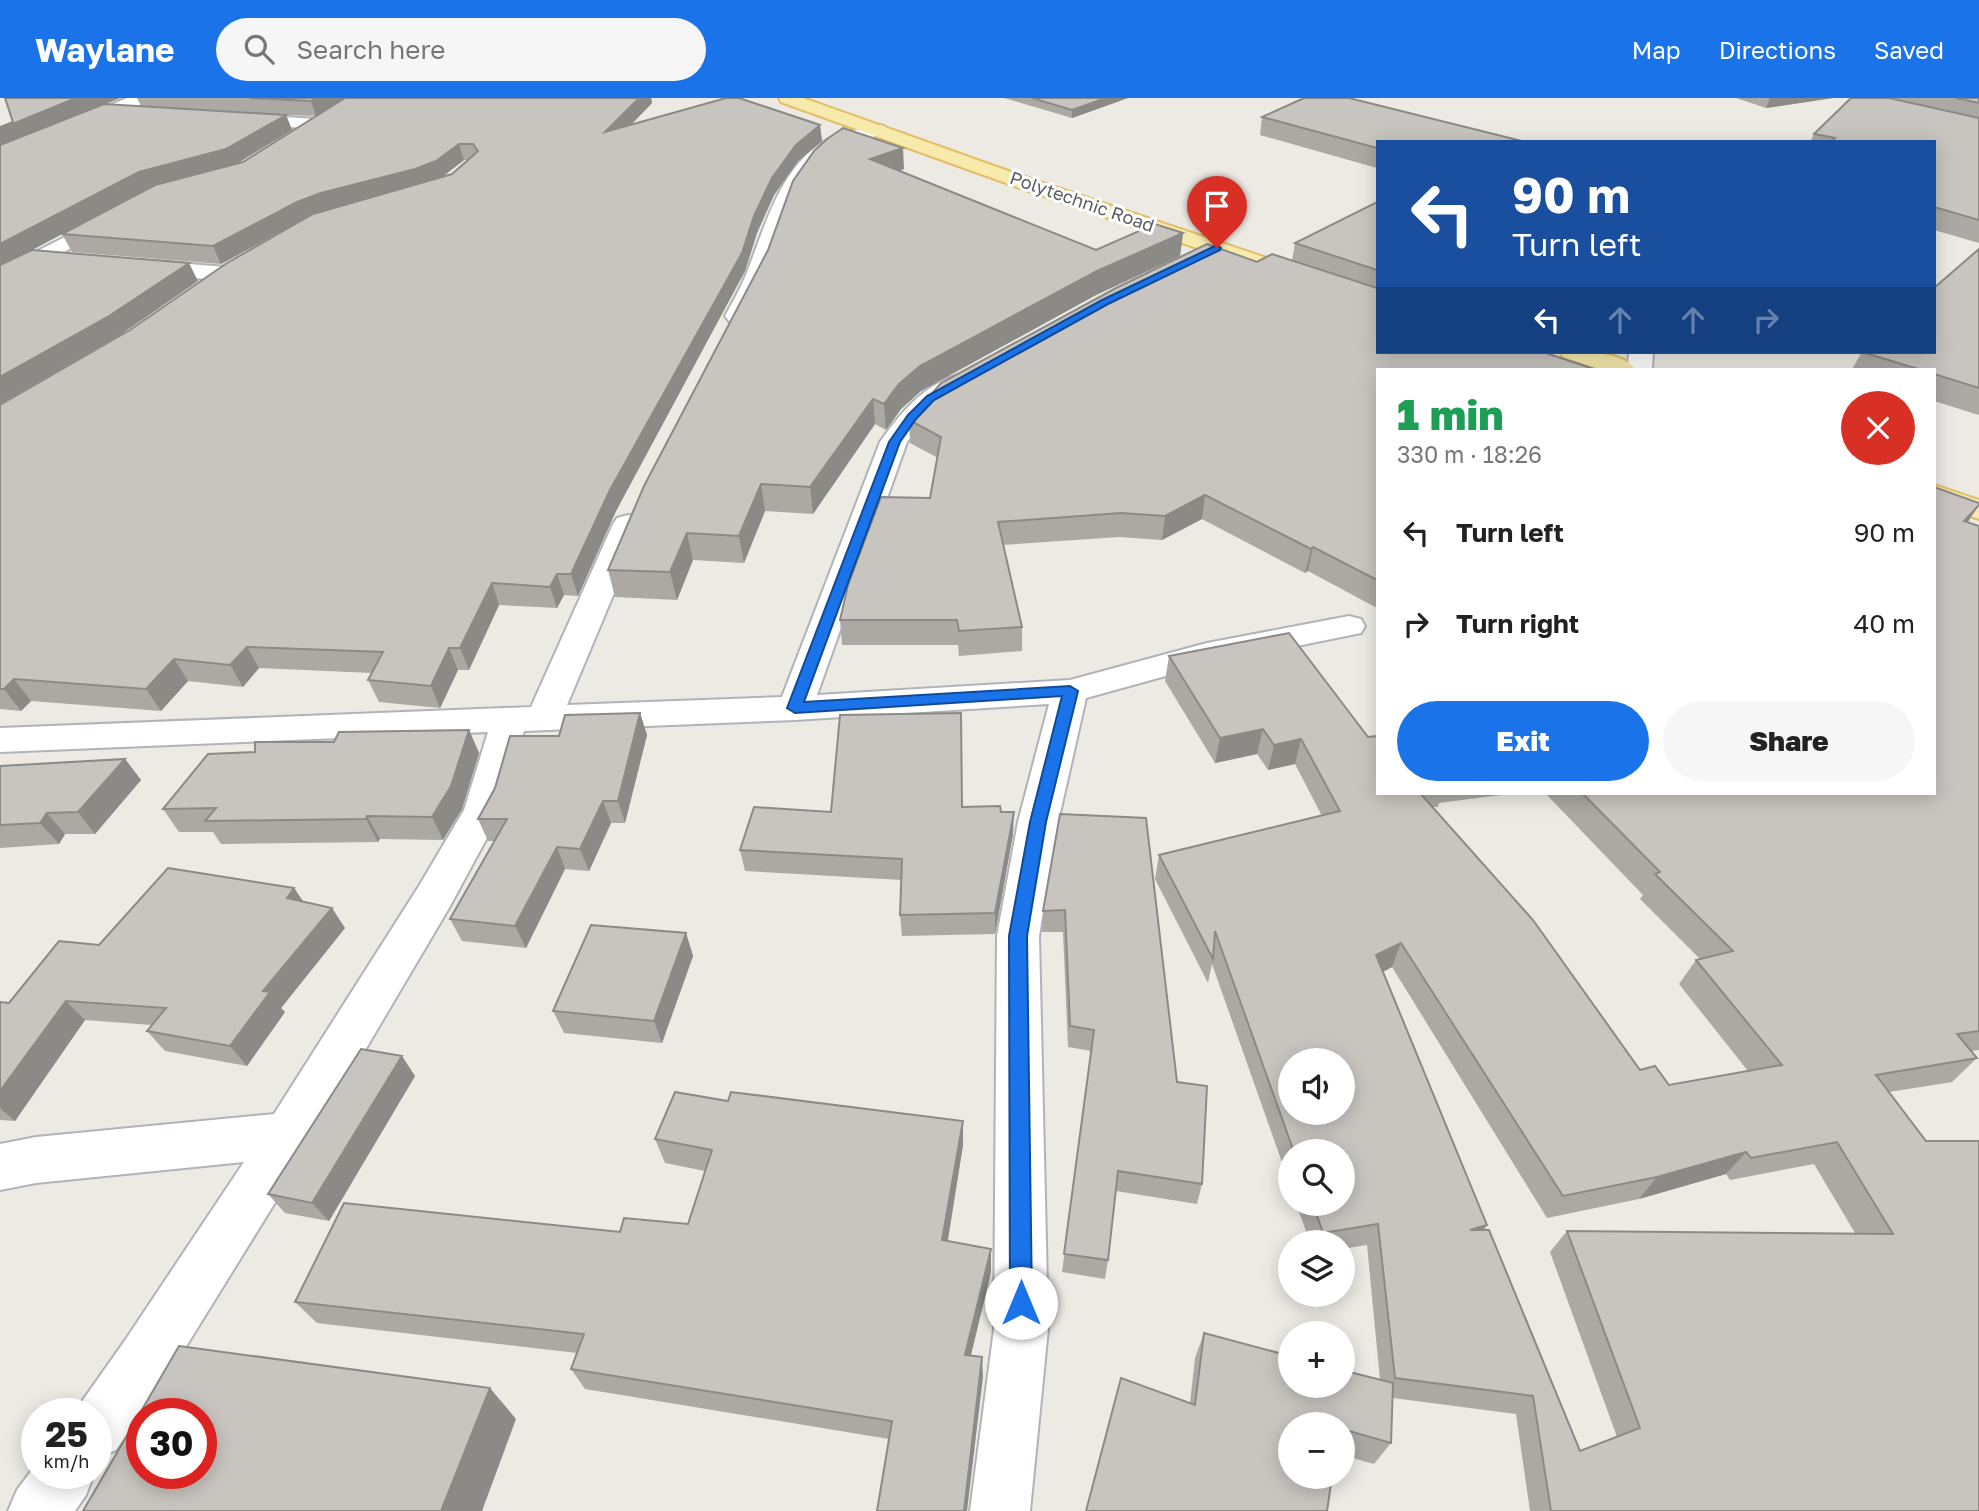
<!DOCTYPE html>
<meta charset="utf-8">
<style>
:root{--surface:#fff;--page:#f6f6f6;--text:#222;--muted:#767676;--accent:#1a73e8}
body{margin:0;font-family:"Golos Text",sans-serif;background:var(--page);color:var(--text);height:100vh;display:flex;flex-direction:column;font-size:26px;white-space:nowrap}
*{box-sizing:border-box;margin:0}
p{font-size:23px;color:var(--muted)}
.icon{flex:none;width:38px;height:38px;fill:none;stroke:currentColor;stroke-width:2;stroke-linecap:round;stroke-linejoin:round}
.map{position:relative;flex:1;overflow:hidden}
.drawer{position:absolute;left:1376px;top:270px;width:560px;height:427px;display:flex;flex-direction:column;background:var(--surface);border-radius:0px;box-shadow:0 4px 18px #0003}
.drawer>*{flex:none}
.banner{position:absolute;left:1376px;top:42px;width:560px;height:214px;border-radius:0px;box-shadow:0 4px 18px #0003;background:#1a4fa0;color:#fff;overflow:hidden}
.fabs{position:absolute;left:1278px;top:950px;display:grid;gap:14px}
.fabs a{display:grid;place-items:center;width:77px;height:77px;border-radius:50%;background:var(--surface);box-shadow:0 4px 18px #0003;font-size:35px}
.speed{position:absolute;left:21px;top:1300px;display:flex;gap:14px;font-size:35px;font-weight:700;text-align:center}
.speed>*{display:grid;place-content:center;width:91px;height:91px;border-radius:50%;background:var(--surface);box-shadow:0 4px 18px #0003;line-height:1}
.speed small{font-size:18px;font-weight:400}
.speed .limit{border:10px solid #d22;background:#fff;color:#111}
.pin{position:absolute;display:grid;place-items:center;width:60px;height:60px;color:#fff;margin:-72px -30px;border-radius:50% 50% 50% 0;rotate:-45deg;box-shadow:0 0 7px #0007}
.pin .icon{rotate:45deg}
.me{position:absolute;width:77px;margin:-38px;rotate:0deg;stroke-linejoin:round;filter:drop-shadow(0 0 5px #0008)}
.turn{display:flex;align-items:center;gap:24px;height:147px;padding:0 21px;font-size:32px}
.turn .icon{width:91px;height:91px;stroke-width:2.5}
.turn b{display:block;font-size:49px;line-height:60px}
.lanes{display:flex;align-items:center;height:66px;padding:0 21px;background:#0003;justify-content:center;gap:35px;direction:ltr}
.lanes .off{opacity:.35}
.round{display:grid;place-items:center;flex:none;width:74px;height:74px;border-radius:37px;background:var(--page)}
.headline{display:flex;align-items:center;justify-content:space-between;height:119px;padding:0 21px}
h1{font-size:42px;font-weight:800;line-height:52px;color:#1e9e55}
.cta{display:flex;gap:14px;margin-top:auto;padding:14px 21px}
.cta a{flex:1;height:80px;border-radius:42px;background:var(--accent);color:#fff;font-size:28px;font-weight:800;line-height:80px;text-align:center}
.cta a+a{background:var(--page);color:var(--text)}
ul{padding:0;list-style:none}
li{display:flex;align-items:center;gap:21px;height:91px;padding:0 21px}
li div{flex:1}
li b{display:block;font-size:26px}
li em{font-style:normal}
header{display:flex;align-items:center;gap:42px;box-sizing:border-box;height:98px;padding:0 35px;background:var(--accent);color:#fff}
header strong{font-size:33px}
nav{display:flex;gap:38px;margin-inline-start:auto;font-size:24px}
.search{width:490px;height:63px;background:var(--page);display:flex;align-items:center;gap:18px;box-sizing:border-box;padding:0 24px;border-radius:38px;color:var(--muted);font-size:26px}
.map>svg:first-child{display:block}
.lines{fill:none;stroke-linecap:round;stroke-linejoin:round}
.minor-casing{stroke:#b0b3b7;stroke-width:4}
.secondary-casing{stroke:#afb2b7;stroke-width:4}
.primary-casing{stroke:#e4be64;stroke-width:4}
.minor{fill:#fff;fill-rule:evenodd}
.secondary{fill:#fff;fill-rule:evenodd}
.primary{fill:#f7eaad;fill-rule:evenodd}
.wall{fill:#aca9a5;fill-rule:evenodd}
.shaded-wall{fill:#8c8a86}
.building{fill:#c8c5c0;stroke:#8c8a86;stroke-width:2;fill-rule:evenodd}
.route{fill:#1a73e8;stroke:#114b97;stroke-width:2}
.labels{text-anchor:middle;stroke-width:6;stroke-linejoin:round;paint-order:stroke}
.far-street-label{font-size:18px;fill:#5b5e62;stroke:#fff}
</style>
<header>
<strong>Waylane</strong>
<div class="search"><svg class="icon" aria-label="search" viewBox="0 0 24 24"><circle cx="10" cy="10" r="6"/><path d="M15 15l6 6"/></svg>Search here</div>
<nav><a>Map</a><a>Directions</a><a>Saved</a></nav>
</header>
<div class="map">
<svg width="1979" height="1413" viewBox="0 0 1979 1413">
<rect width="100%" height="100%" fill="#eceae3"/>
<g class="lines">
<defs>
<g id="minor">
<path d="M239 16 317 21 326 26 317 31 233 25 230 21Z"/>
<path d="M878 27 884 28 887 32 884 36C865 41 846 45 829 56 791 83 783 138 767 179 762 193 755 205 749 218L745 223H729L725 218C732 205 739 193 745 179 765 131 779 65 831 40 845 33 863 31 878 27Z"/>
<path d="M114 114 121 116 124 120 121 124 0 188V172Z"/>
<path d="M141 162 226 169 234 171 237 176 234 181 226 183 133 174 130 169 133 164Z"/>
<path d="M1629 254H1653L1652 271H1628Z"/>
<path d="M958 277 967 280 971 285 967 290 931 316 907 344 817 597 1070 582 1207 545 1349 518 1361 521 1365 528 1361 535 1209 566 1086 600 1058 724 1039 838 1048 1231 1030 1413H970L994 1231 997 838 1018 724 1049 606 795 622 524 633 502 712 449 810 276 1103 166 1281 116 1352 96 1361V1316H74L76 1312 126 1241 244 1064 36 1085 0 1092V1046L36 1039 274 1016 419 788 464 712 488 634 0 654V630L531 609 613 426 617 420 628 417 639 420 643 426 567 607 782 599 880 344C899 317 924 286 958 277Z"/>
<path d="M37 1365V1376H94L86 1397 75 1413H8L17 1392Z"/>
</g>
<path id="secondary" d="M127 0H149L147 4 0 66V53Z"/>
<g id="primary">
<path d="M779 0H803L1031 81 1377 197V211L1017 89 781 4Z"/>
<path d="M1560 254C1579 253 1623 253 1635 271H1599L1563 259Z"/>
<path d="M1934 387 1979 402V421L1934 406Z"/>
</g>
</defs>
<use href="#minor" class="minor-casing"/>
<use href="#secondary" class="secondary-casing"/>
<use href="#primary" class="primary-casing"/>
<use href="#minor" class="minor"/>
<use href="#secondary" class="secondary"/>
<use href="#primary" class="primary"/>
</g>
<g class="wall">
<path d="M120 0 105 6 141 8 137 0H651L652 5 631 27H820L822 43 798 63 774 97 757 135 745 173 616 413 578 498 564 497 557 510 499 507 469 572H458L440 610 379 604 368 582 372 575 259 570 243 589 188 583 161 613 31 603 21 613 0 611V307L130 232 308 119 221 166 72 154 62 136 148 90 32 152 198 183 120 237 0 306V29ZM286 17 316 18 243 64 237 65 292 32ZM464 62H467L452 76 442 79Z"/>
<path d="M1004 0H1128L1072 20Z"/>
<path d="M1736 0H1833L1766 10Z"/>
<path d="M1851 0H1979V145L1934 132V44H1810L1814 36Z"/>
<path d="M1262 19 1377 44V70L1260 37Z"/>
<path d="M904 71 899 73 1096 152 1183 135 1180 158 1096 197 921 293 901 311 886 332 875 326 813 416 765 413 744 465 693 462 677 502 615 499 608 472 768 152 793 83Z"/>
<path d="M1377 104V510L1308 473 1305 475 1202 421 1162 442 1119 439 1003 447 1022 529V553L959 558 958 547H842L840 522 930 400 938 360 910 345 909 322 1257 164 1292 163 1295 145Z"/>
<path d="M1979 151V317L1934 303V271H1852L1862 254Z"/>
<path d="M1934 389 1979 407 1968 424 1979 428V952L1971 953 1977 960 1952 984 1889 994 1979 1413H1530L1516 1316 1393 1300 1391 1345 1374 1366 1342 1357V1326L1290 1379 1190 1305 1195 1260 1204 1235 1380 1282 1367 1147 1342 1151V1144H1310L1296 1106H1342V1054H1290V1087L1212 866 1208 885 1155 781 1159 757 1322 718 1295 666 1268 672 1257 656 1215 665 1165 583 1169 558 1368 639 1377 695H1516L1439 705 1438 709H1433L1640 972 1669 987 1748 973 1679 886 1696 862 1700 861 1640 801 1643 797 1545 695H1934ZM1392 869 1547 1120 1639 1101 1726 1076 1730 1082 1814 1066 1855 1135 1567 1133 1550 1154 1617 1339 1580 1353 1484 1132 1383 874Z"/>
<path d="M640 615 647 637 625 725H611L589 773 565 771 526 850 462 843 450 821 495 743H488L478 721 559 638Z"/>
<path d="M469 632 479 655 462 711 443 742 380 741 378 744 221 746 213 734H179L163 711 255 654 334 644Z"/>
<path d="M125 661 141 682 95 736H65L59 746 0 750V668Z"/>
<path d="M963 709 1001 714 1013 736 995 836 902 838 900 817 902 782 745 773 740 752 831 714Z"/>
<path d="M1060 716 1177 984 1202 1086 1197 1106 1116 1093 1108 1162 1105 1181 1062 1174 1091 953 1068 949 1063 834H1042L1043 813Z"/>
<path d="M294 790 303 803 345 830 281 910 285 914 247 968 165 953 147 933 152 927 85 922 15 1023 0 1022V904L9 905Z"/>
<path d="M686 835 693 858 662 945 564 935 553 913Z"/>
<path d="M415 978 329 1123 285 1115 268 1096Z"/>
<path d="M655 1041 963 1047 948 1143 991 1151V1174L971 1257 983 1279 889 1341 585 1291 571 1271 577 1255 317 1225 295 1204 620 1134 688 1126 705 1073 665 1065Z"/>
</g>
<g class="shaded-wall">
<path d="M76 0H120L0 50V31Z"/>
<path d="M316 0H346L316 18 311 3Z"/>
<path d="M639 0H651L652 5 608 50 605 34Z"/>
<path d="M1106 0H1128L1072 20V12Z"/>
<path d="M1770 0H1833L1766 10Z"/>
<path d="M286 17 292 32 233 68 147 91 0 169V146L139 74Z"/>
<path d="M820 27 822 43 798 63 774 97 757 135 745 173 616 413 578 498 571 476 610 392 754 118 772 80 796 47Z"/>
<path d="M459 46 464 62 441 80 327 112 304 121 221 166 213 148 297 104Z"/>
<path d="M903 50 904 71 872 83 870 61Z"/>
<path d="M1183 135 1180 158 1096 197 921 293 901 311 886 332 884 306 899 286 920 268 1097 173Z"/>
<path d="M189 165 198 183 120 237 0 306V279Z"/>
<path d="M873 301 875 326 813 416 810 389Z"/>
<path d="M761 386 765 413 744 465 739 438Z"/>
<path d="M1205 397 1202 421 1162 442 1165 418Z"/>
<path d="M1979 407 1964 429V423Z"/>
<path d="M687 435 693 462 677 502 670 474Z"/>
<path d="M1313 449 1308 473 1305 475 1311 451Z"/>
<path d="M557 476 564 497 557 510 550 489Z"/>
<path d="M492 485 499 507 469 572 460 550Z"/>
<path d="M247 549 259 570 243 589 230 567Z"/>
<path d="M449 550 458 572 440 610 431 588Z"/>
<path d="M174 561 188 583 161 613 146 591Z"/>
<path d="M14 581 31 603 21 613 4 591Z"/>
<path d="M640 615 647 637 625 725 618 703Z"/>
<path d="M1263 631 1257 656 1215 665 1220 640Z"/>
<path d="M469 632 479 655 462 711 443 742 432 719Z"/>
<path d="M1301 641 1295 666 1268 672 1274 647Z"/>
<path d="M125 661 141 682 95 736 78 714Z"/>
<path d="M603 703 611 725 589 773 580 751Z"/>
<path d="M1014 714 1013 736 995 836V815Z"/>
<path d="M47 715 65 736 59 746 40 725Z"/>
<path d="M367 718 380 741 378 744 366 721Z"/>
<path d="M557 749 565 771 526 850 515 828Z"/>
<path d="M294 790 308 811 287 800Z"/>
<path d="M332 810 345 830 281 910 285 914 247 968 230 948 263 893Z"/>
<path d="M686 835 693 858 662 945 654 923Z"/>
<path d="M1401 845 1392 869 1367 882 1376 857Z"/>
<path d="M66 903 85 922 15 1023 0 1010V993Z"/>
<path d="M402 958 415 978 329 1123 312 1105Z"/>
<path d="M963 1023V1047L944 1164 942 1142Z"/>
<path d="M1746 1054 1726 1076 1639 1101 1657 1079Z"/>
<path d="M1487 1127 1473 1148 1470 1132Z"/>
<path d="M991 1151V1174L966 1277 965 1257Z"/>
<path d="M982 1259 983 1279 967 1413H964Z"/>
<path d="M490 1290 516 1321 482 1413H441Z"/>
</g>
<g class="building">
<path d="M5 0H76L0 31V29L13 24Z"/>
<path d="M250 0H316L311 3Z"/>
<path d="M345 0H639L605 34 726 0H739L820 27 796 47 772 80 754 118 742 155 610 392 571 476H557L550 489 492 485 460 550H449L431 588 368 582 383 554 247 549 230 567 174 561 146 591 14 581 4 591H0V307L130 232 227 165 313 116 452 76 478 53 473 46H459L436 63 415 71 321 95 297 104 213 148 62 136 155 87 243 64Z"/>
<path d="M1032 0H1106L1072 12Z"/>
<path d="M1304 0H1349L1526 44H1377V50L1262 19Z"/>
<path d="M1851 0H1889L1979 20V122L1934 109V44H1831L1835 40 1814 36Z"/>
<path d="M1956 0H1979V5Z"/>
<path d="M104 6 286 17 226 51 139 74 0 146V47Z"/>
<path d="M843 30 903 50 870 61 1096 152 1155 126 1183 135 1097 173 920 268 899 286 884 306 873 301 810 389 761 386 739 438 687 435 670 474 608 472 644 388 768 152 793 83 814 53 827 41Z"/>
<path d="M1377 104V172L1295 145Z"/>
<path d="M1207 146 1257 164 1272 156 1377 190V254H1543L1594 271H1377V482L1313 449 1311 451 1205 397 1165 418 1121 415 998 424 1022 529 959 533 957 522H840L848 487 881 399 930 400 941 339 909 322 941 285 1116 190Z"/>
<path d="M1979 151V290L1934 276V271H1918L1862 254H1934V190Z"/>
<path d="M32 152 189 165 109 218 0 279V167Z"/>
<path d="M1934 389 1979 405V407L1964 423 1979 428V933L1957 936 1977 960 1876 977 1926 1043H1979V1413H1551L1533 1298 1395 1280 1378 1126 1323 1135 1313 1106H1342V1054H1294L1215 833 1213 861 1159 757 1340 713 1301 641 1274 647 1263 631 1220 640 1169 558 1289 535 1368 639 1376 638 1377 640V695H1420L1533 822 1640 972 1655 968 1669 987 1782 967 1696 862 1733 853 1655 776 1660 774 1582 695H1934ZM1401 845 1563 1098 1657 1079 1746 1054 1751 1060 1837 1044 1893 1136 1567 1133 1640 1330 1580 1353 1489 1132H1470L1487 1127 1376 857ZM1290 962H1342V1015H1290Z"/>
<path d="M640 615 618 703H603L580 751 557 749 515 828 450 821 507 721H478L495 690 510 638H559L565 617Z"/>
<path d="M961 615 962 709 1000 708 1001 714H1014L995 815 900 817 902 761 740 752 754 709 831 714 840 617Z"/>
<path d="M469 632 451 688 432 719 367 718 366 721 205 723 216 710 163 711 208 656 255 654V644H334L339 634Z"/>
<path d="M125 661 78 714 47 715 40 725 0 727V668Z"/>
<path d="M1060 716 1146 720 1177 984 1207 988 1202 1086 1118 1073 1108 1162 1064 1156 1094 932 1070 928 1065 812 1043 813Z"/>
<path d="M168 770 294 790 287 800 332 810 263 893 270 894 230 948 147 933 166 910 66 903 0 993V904L9 905 59 843 99 847Z"/>
<path d="M591 827 686 835 654 923 553 913Z"/>
<path d="M361 951 402 958 312 1105 268 1096Z"/>
<path d="M675 994 728 1003 731 994 963 1023 942 1142 991 1151 965 1257 982 1259 964 1413H877L892 1323 571 1271 584 1236 295 1204 344 1105 620 1134 624 1120 688 1126 712 1052 655 1041Z"/>
<path d="M1204 1235 1290 1258V1288H1342V1272L1393 1285 1391 1345 1342 1331V1326H1290V1379H1332L1327 1413H1086L1121 1280 1195 1307Z"/>
<path d="M179 1248 490 1290 441 1413H83ZM142 1316H201V1376H142Z"/>
</g>
<path class="route" d="M1217 147 1221 150 1220 152 1108 206 934 302 916 321 900 344 804 604 1070 588 1078 593 1046 724 1027 838 1032 1205 1029 1213 1021 1216 1013 1213 1010 1205 1009 838 1030 724 1062 598 795 615 787 610 889 344 908 317 927 298 1102 202Z"/>
<g class="labels">
<g class="far-street-label">
<text transform="translate(1082 104) rotate(19)" y="6">Polytechnic Road</text>
</g>
</g>
</svg>
<div class="fabs">
<a><svg class="icon" aria-label="sound" viewBox="0 0 24 24"><path d="M4 9h4l5-4v14l-5-4H4zM17 9q2 3 0 6"/></svg></a>
<a><svg class="icon" aria-label="search" viewBox="0 0 24 24"><circle cx="10" cy="10" r="6"/><path d="M15 15l6 6"/></svg></a>
<a><svg class="icon" aria-label="layers" viewBox="0 0 24 24"><path d="M12 4l9 5-9 5-9-5zM3 14l9 5 9-5"/></svg></a>
<a>+</a>
<a>−</a>
</div>
<div class="speed"><div>25<small>km/h</small></div><div class="limit">30</div></div>
<div class="pin" style="left:1217px;top:150px;background:#d93025"><svg class="icon" aria-label="arrive" viewBox="0 0 24 24"><path d="M6 21V4h12l-3 4 3 4H6"/></svg></div>
<svg class="me" style="left:1021px;top:1205px" viewBox="-20 -20 40 40"><circle r="19" fill="#fff"/><path d="M0-13L10 11 0 6-10 11z" fill="#1a73e8"/></svg>
<div class="banner">
<div class="turn"><svg class="icon" aria-label="left" viewBox="0 0 24 24"><path d="M17 20v-9H6M10 6l-5 5 5 5"/></svg><div><b>90 m</b>Turn left</div></div>
<div class="lanes"><svg class="icon" aria-label="left" viewBox="0 0 24 24"><path d="M17 20v-9H6M10 6l-5 5 5 5"/></svg><svg class="icon off" aria-label="ahead" viewBox="0 0 24 24"><path d="M12 20V5M6 11l6-6 6 6"/></svg><svg class="icon off" aria-label="ahead" viewBox="0 0 24 24"><path d="M12 20V5M6 11l6-6 6 6"/></svg><svg class="icon off" aria-label="right" viewBox="0 0 24 24"><path d="M7 20v-9h11M14 6l5 5-5 5"/></svg></div>
</div>
<section class="drawer">
<div class="headline"><div><h1>1 min</h1><p>330 m · 18:26</p></div><a class="round" style="background:#d93025;color:#fff"><svg class="icon" aria-label="close" viewBox="0 0 24 24"><path d="M6 6l12 12M18 6L6 18"/></svg></a></div>
<ul>
<li><svg class="icon" aria-label="left" viewBox="0 0 24 24"><path d="M17 20v-9H6M10 6l-5 5 5 5"/></svg><div><b>Turn left</b></div><em>90 m</em></li>
<li><svg class="icon" aria-label="right" viewBox="0 0 24 24"><path d="M7 20v-9h11M14 6l5 5-5 5"/></svg><div><b>Turn right</b></div><em>40 m</em></li>
</ul>
<div class="cta"><a>Exit</a><a>Share</a></div>
</section>
</div>
